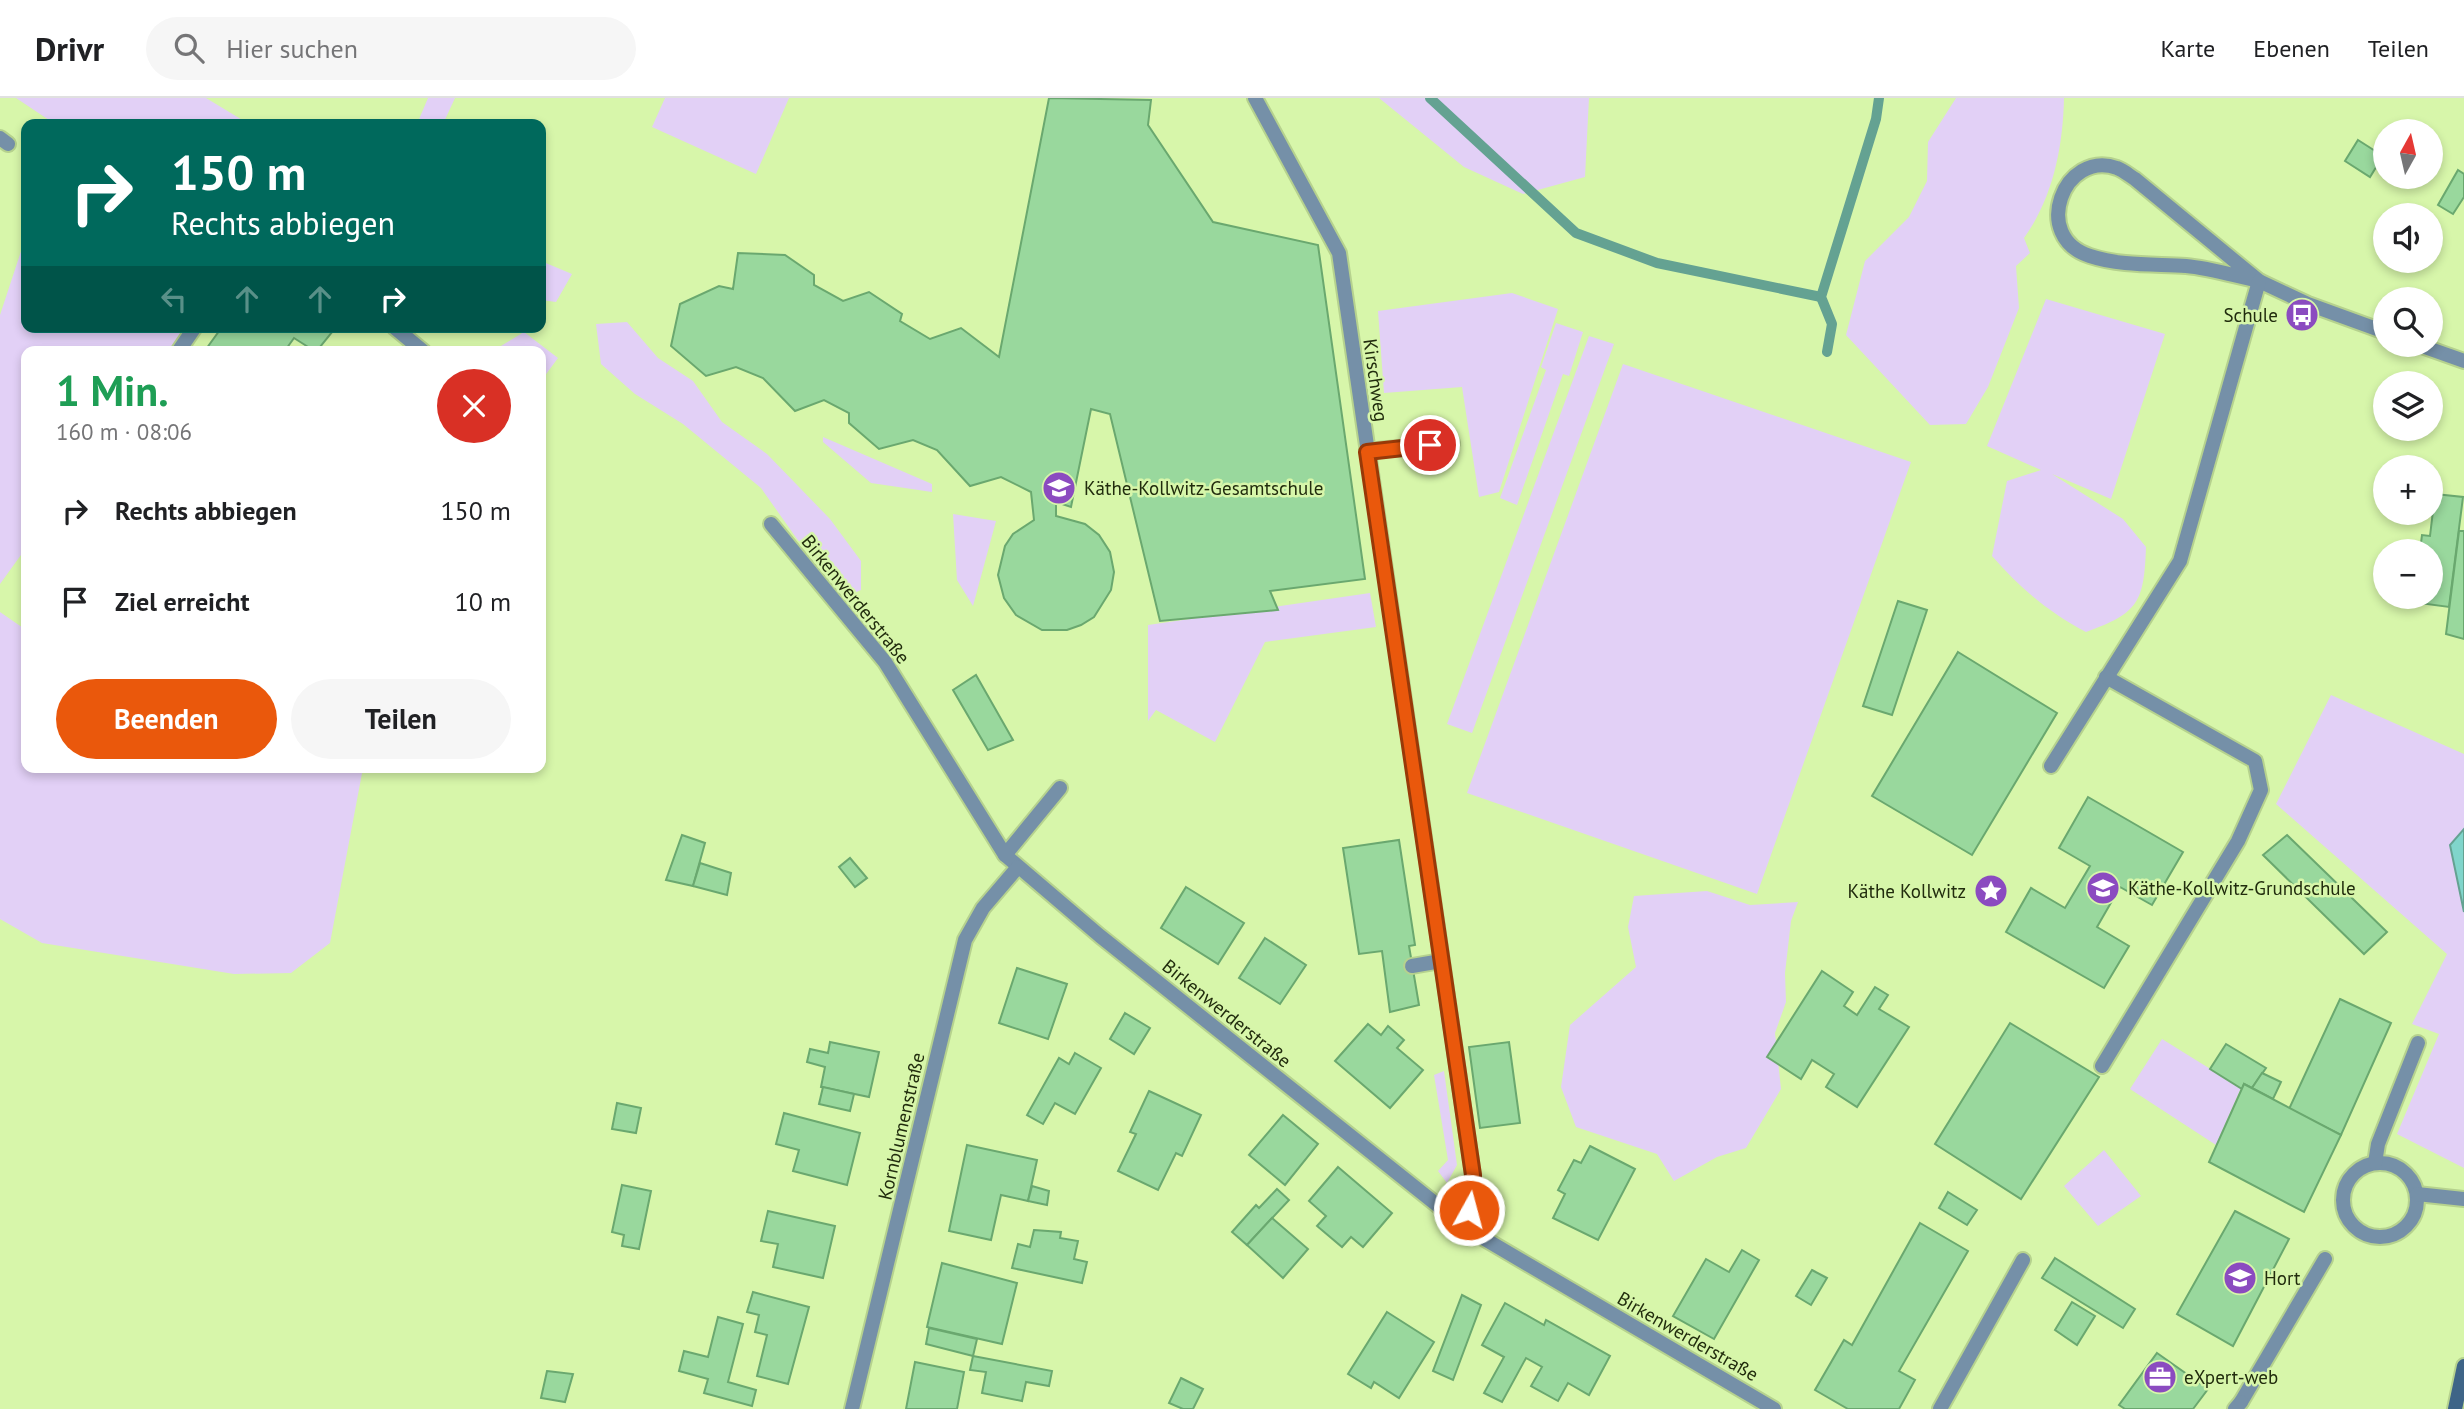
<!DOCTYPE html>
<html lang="de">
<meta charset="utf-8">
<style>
:root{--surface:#fff;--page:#f6f6f6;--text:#202124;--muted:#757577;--line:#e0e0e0;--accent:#ea580c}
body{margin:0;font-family:"PT Sans",sans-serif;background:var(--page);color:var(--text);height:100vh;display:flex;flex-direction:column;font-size:26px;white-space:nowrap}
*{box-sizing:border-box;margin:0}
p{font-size:23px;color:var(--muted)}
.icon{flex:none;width:38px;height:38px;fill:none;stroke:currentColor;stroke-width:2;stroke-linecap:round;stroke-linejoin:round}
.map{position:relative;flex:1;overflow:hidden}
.sheet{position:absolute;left:21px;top:248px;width:525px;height:427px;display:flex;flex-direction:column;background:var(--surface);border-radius:14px;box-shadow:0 4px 10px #0003}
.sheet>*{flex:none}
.banner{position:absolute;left:21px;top:21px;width:525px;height:214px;border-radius:14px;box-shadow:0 4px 10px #0003;background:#00695c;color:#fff;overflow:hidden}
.needle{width:46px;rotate:8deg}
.controls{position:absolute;left:2373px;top:21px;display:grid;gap:14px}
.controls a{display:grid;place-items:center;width:70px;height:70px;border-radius:50%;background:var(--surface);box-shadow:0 4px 10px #0003;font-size:35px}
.pin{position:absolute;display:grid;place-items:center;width:60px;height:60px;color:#fff;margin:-30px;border:4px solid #fff;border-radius:50%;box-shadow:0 2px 7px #0007}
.me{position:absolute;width:77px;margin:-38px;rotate:7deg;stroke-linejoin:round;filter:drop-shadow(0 0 5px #0008)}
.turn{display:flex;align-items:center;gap:24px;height:147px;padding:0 35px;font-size:32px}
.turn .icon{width:91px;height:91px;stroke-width:2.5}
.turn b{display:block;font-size:49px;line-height:60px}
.lanes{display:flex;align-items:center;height:66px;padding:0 35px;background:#0003;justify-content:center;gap:35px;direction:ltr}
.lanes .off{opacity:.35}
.round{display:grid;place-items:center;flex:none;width:74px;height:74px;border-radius:37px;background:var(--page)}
.head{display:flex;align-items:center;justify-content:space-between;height:119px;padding:0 35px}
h1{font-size:42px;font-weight:600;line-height:52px;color:#1e9e55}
.action{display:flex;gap:14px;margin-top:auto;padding:14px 35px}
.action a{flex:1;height:80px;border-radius:42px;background:var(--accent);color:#fff;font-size:28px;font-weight:600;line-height:80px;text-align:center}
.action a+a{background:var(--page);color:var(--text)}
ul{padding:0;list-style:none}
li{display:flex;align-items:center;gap:21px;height:91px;padding:0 35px}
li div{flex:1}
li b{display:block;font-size:26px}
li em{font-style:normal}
header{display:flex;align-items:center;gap:42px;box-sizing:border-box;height:98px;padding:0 35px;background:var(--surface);border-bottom:2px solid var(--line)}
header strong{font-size:33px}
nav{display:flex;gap:38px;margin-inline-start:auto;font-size:24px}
.search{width:490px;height:63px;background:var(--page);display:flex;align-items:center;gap:18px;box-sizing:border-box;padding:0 24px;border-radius:38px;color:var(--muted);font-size:26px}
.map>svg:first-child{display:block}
.green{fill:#e2d0f6}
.water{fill:#80d5cb;stroke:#64a292;stroke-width:2}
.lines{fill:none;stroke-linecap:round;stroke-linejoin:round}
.stream{stroke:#64a292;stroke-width:10}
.building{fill:#99d89d;stroke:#6aa86f;stroke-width:2}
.service-casing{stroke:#b6d28e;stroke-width:18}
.minor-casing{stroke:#b6d28e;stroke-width:18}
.secondary-casing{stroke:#b6d28e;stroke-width:18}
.service{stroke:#7590a8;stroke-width:14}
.minor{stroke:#7590a8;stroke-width:14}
.secondary{stroke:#3e6487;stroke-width:14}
.route-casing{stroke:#983908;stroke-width:18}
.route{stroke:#ea580c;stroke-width:12}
.labels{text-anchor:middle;stroke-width:5;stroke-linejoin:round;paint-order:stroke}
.poi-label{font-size:19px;fill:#212c0d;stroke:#d7f6aa;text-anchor:start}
.street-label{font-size:19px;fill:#212c0d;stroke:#d7f6aa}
</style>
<header>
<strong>Drivr</strong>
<div class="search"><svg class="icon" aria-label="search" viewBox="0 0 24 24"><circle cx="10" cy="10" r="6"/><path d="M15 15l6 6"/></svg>Hier suchen</div>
<nav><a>Karte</a><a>Ebenen</a><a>Teilen</a></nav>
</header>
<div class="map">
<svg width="2464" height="1311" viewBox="0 0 2464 1311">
<rect width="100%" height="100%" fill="#d7f6aa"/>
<g class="green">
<path d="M16 0H206L249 26H55Z"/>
<path d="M428 0H455L443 26H417Z"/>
<path d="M665 0H789L756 76 652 29Z"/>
<path d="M1379 0H1589L1585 79 1523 96 1464 69Z"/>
<path d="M1956 0H2064C2063 49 2053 100 2024 140L2030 155 2016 168 2019 210 1988 289 1966 326 1930 327 1846 237 1865 163 1909 119 1927 83 1928 44Z"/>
<path d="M26 138V229H188L170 254H26V450L0 486V217Z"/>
<path d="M541 163 572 176 556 204 541 202Z"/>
<path d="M1512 195 1558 211 1499 394 1479 399 1462 289 1384 295 1378 213Z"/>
<path d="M2046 201 2165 236 2111 401 2052 376 2123 421 2146 449C2144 504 2139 515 2086 534 2048 514 2020 490 1992 458L2007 383 2041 372 1987 348Z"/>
<path d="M627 224 658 260 693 283 722 324 767 356 830 421 861 463V492L847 498 797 441 761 390 683 326 635 296 601 266 596 226Z"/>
<path d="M1556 225 1583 234 1569 278 1563 276 1517 407 1500 400 1546 272 1541 269Z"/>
<path d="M524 234 558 260 541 283V254H491Z"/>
<path d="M1589 238 1614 246 1472 635 1447 626Z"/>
<path d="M1623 266 1911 364 1757 796 1467 695Z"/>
<path d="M823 339 932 386V394L871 385 823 344Z"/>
<path d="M953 416 996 423 973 508 957 482Z"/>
<path d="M1370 495 1376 529 1265 544 1215 644 1156 612 1148 623V527Z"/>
<path d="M0 514 26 532V670H363L330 845 291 875 234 876 42 845 0 821Z"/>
<path d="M2331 597 2464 656V1070L2397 1036 2439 936 2412 926 2447 856 2276 706Z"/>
<path d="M1707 793 1750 807 1798 804 1791 823 1785 875 1786 904 1775 935 1781 991 1746 1050 1717 1059 1674 1083 1657 1056 1576 1029 1561 989 1570 927 1636 869 1628 829 1634 798Z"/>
<path d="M2162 941 2241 990 2216 1047 2130 991Z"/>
<path d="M1444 973 1457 1067 1447 1085 1438 1073 1448 1062 1434 977Z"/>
<path d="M2104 1052 2141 1098 2098 1128 2064 1088Z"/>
</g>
<path class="water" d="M2464 731V814L2450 747Z"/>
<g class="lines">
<g class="stream">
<path d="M1430 0 1576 135 1657 165 1821 199"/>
<path d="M1827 254 1832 226 1821 199 1876 21 1879 0"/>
</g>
</g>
<g class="building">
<path d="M1049 0 1151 2 1148 27 1213 124 1318 147 1365 481 1270 493 1278 512 1160 523 1110 316 1091 311 1071 409 1056 404V418L1085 426 1099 437 1110 454 1114 474 1111 492 1094 519 1081 527 1067 532H1042L1016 517 1004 500 998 477 1005 448 1013 436 1034 422 1031 394 1001 379 970 388 937 352 913 342 879 351 849 325V315L824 302 795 313 763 280 736 269 706 278 671 248 680 206 719 188 733 191 738 155 785 157 814 177V187L843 203 869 194 902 216 900 223 930 241 961 230 999 259Z"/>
<path d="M2358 42 2383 58 2370 79 2345 63Z"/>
<path d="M2458 72 2464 76V99L2453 116 2438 107Z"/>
<path d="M222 229H328L333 233 316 254 294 240 284 254H204Z"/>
<path d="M2435 396 2463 399 2449 509 2419 505 2420 499H2431V453H2420L2422 437 2430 438Z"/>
<path d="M2459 433H2464V541L2446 536Z"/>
<path d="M1898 503 1927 512 1892 617 1863 608Z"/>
<path d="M1958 554 2057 615 1972 757 1872 698Z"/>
<path d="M976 577 1013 642 988 652 953 592Z"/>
<path d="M2088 699 2183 754 2152 807 2120 789 2097 829 2129 848 2104 890 2006 834 2031 790 2065 810 2090 768 2059 750Z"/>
<path d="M682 737 705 745 693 788 666 782Z"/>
<path d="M2287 737 2387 834 2364 856 2263 757Z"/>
<path d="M1399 742 1415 847 1409 848 1419 907 1390 914 1382 853 1359 856 1343 750Z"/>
<path d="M850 760 867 780 855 789 839 769Z"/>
<path d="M700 765 731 775 727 797 693 788Z"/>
<path d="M1186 789 1244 825 1218 866 1161 830Z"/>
<path d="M1265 840 1306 867 1280 906 1239 880Z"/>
<path d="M1017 870 1067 886 1048 941 999 925Z"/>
<path d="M1822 873 1853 894 1844 908 1857 917 1875 889 1888 897 1879 911 1909 929 1857 1009 1826 989 1834 976 1812 962 1801 981 1767 959Z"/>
<path d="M2340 901 2391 925 2341 1037 2289 1011Z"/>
<path d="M1125 915 1150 930 1134 956 1110 941Z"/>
<path d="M2010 925 2099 979 2021 1101 1935 1046Z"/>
<path d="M1368 926 1381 937 1388 928 1404 942 1397 950 1423 972 1390 1010 1335 963Z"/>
<path d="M830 944 879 954 869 999 821 989 825 969 807 964 810 951 828 955Z"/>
<path d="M1509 944 1520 1025 1480 1030 1469 949Z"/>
<path d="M2226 946 2266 970 2252 990 2244 986 2242 991 2210 971Z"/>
<path d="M1075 955 1101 970 1075 1016 1055 1005 1043 1026 1027 1017 1059 960 1069 966Z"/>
<path d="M2262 975 2281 984 2273 1001 2252 990Z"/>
<path d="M2244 986 2341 1037 2304 1114 2209 1064Z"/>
<path d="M823 989 854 996 850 1013 819 1006Z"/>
<path d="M1149 993 1201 1017 1182 1058 1176 1055 1158 1092 1118 1073 1136 1036 1130 1034Z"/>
<path d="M617 1005 641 1010 636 1035 612 1031Z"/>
<path d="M784 1015 860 1035 847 1087 793 1073 799 1052 776 1046Z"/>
<path d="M1283 1017 1318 1046 1285 1087 1249 1057Z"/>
<path d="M967 1047 1037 1062 1028 1103 1001 1097 991 1142 949 1133Z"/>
<path d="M1590 1048 1635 1071 1598 1142 1553 1120 1565 1096 1558 1092 1574 1062 1581 1065Z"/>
<path d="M1338 1069 1392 1115 1363 1149 1351 1139 1342 1149 1317 1128 1326 1118 1309 1103Z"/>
<path d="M622 1087 651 1093 639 1151 622 1148 624 1137 612 1134Z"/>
<path d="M1032 1088 1049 1093 1047 1107 1028 1103Z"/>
<path d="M1277 1091 1289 1102 1247 1147 1232 1134 1256 1107 1259 1110Z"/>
<path d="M1948 1094 1977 1112 1967 1127 1939 1110Z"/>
<path d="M768 1113 835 1128 823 1180 773 1169 778 1146 761 1143Z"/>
<path d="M2235 1113 2289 1141 2233 1248 2177 1216Z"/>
<path d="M1272 1120 1308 1151 1283 1180 1247 1147Z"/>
<path d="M1920 1125 1968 1153 1899 1273 1915 1282 1899 1311H1848L1815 1292 1844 1242 1852 1247Z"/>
<path d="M1034 1132 1061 1134 1060 1140 1078 1143 1074 1161 1087 1164 1082 1185 1012 1170 1018 1146 1030 1149Z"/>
<path d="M1742 1152 1759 1162 1714 1241 1673 1218 1706 1161 1729 1174Z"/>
<path d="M2055 1160 2135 1211 2123 1230 2042 1180Z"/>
<path d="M942 1165 1017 1185 1002 1246 927 1229Z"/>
<path d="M1812 1172 1827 1180 1811 1207 1796 1198Z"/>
<path d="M753 1194 809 1209 788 1286 757 1278 767 1237 755 1234 759 1217 747 1214Z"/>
<path d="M1462 1197 1481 1207 1453 1282 1433 1273Z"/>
<path d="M2072 1204 2095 1218 2077 1247 2055 1232Z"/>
<path d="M1505 1205 1544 1227 1546 1222 1610 1258 1589 1297 1568 1285 1558 1303 1531 1288 1542 1269 1526 1260 1502 1304 1484 1295 1504 1259 1482 1247Z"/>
<path d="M1387 1214 1434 1244 1399 1300 1374 1284 1371 1290 1348 1276Z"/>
<path d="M718 1219 743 1226 728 1284 756 1292 752 1308 704 1295 708 1281 679 1273 684 1253 708 1259Z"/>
<path d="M929 1230 977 1241 973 1258 926 1246Z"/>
<path d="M2157 1255 2208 1291 2193 1311H2125L2119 1307Z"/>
<path d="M973 1258 1052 1273 1049 1288 1026 1284 1022 1303 982 1295 986 1274 970 1272Z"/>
<path d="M915 1264 964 1274 957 1311H906Z"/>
<path d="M547 1273 573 1276 565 1304 541 1300Z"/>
<path d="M1181 1280 1203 1291 1193 1311H1183L1169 1305Z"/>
</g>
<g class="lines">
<defs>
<g id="service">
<path d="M0 40 8 46"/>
<path d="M2259 183C2235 178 2210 170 2186 168 2155 166 2120 168 2090 158 2030 139 2064 51 2117 70 2123 72 2130 78 2135 81L2259 183 2308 206 2385 234"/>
<path d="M394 229 424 254"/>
<path d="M2419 247 2464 263"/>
<path d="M178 254 195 229"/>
<path d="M1367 353 1452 345"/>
<path d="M2051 668 2180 463 2259 183"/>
<path d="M1005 757 1060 690"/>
<path d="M1412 868 1441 863"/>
<path d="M2102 968 2238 743 2261 692 2255 663 2106 579"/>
<circle cx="2380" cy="1102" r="37"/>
<path d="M2375 1065 2378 1046 2418 945"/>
<path d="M2417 1096 2464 1101"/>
<path d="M2241 1304 2325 1161"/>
<path d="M1940 1311 2023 1162"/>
</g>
<g id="minor">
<path d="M1255 0 1339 155 1473 1077 1466 1130"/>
<path d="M771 426 885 564 1005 757 1100 838 1466 1130 1774 1311"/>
<path d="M852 1311 965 842 983 810 1018 769"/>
<path d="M2235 1311 2241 1304"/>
</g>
<path id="secondary" d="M2455 1311 2464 1268"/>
</defs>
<use href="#service" class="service-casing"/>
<use href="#minor" class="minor-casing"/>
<use href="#secondary" class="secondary-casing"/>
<use href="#service" class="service"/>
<use href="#minor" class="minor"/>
<use href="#secondary" class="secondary"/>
</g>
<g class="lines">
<defs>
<path id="route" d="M1430 347 1367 354 1473 1077 1469 1112"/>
</defs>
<use href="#route" class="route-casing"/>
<use href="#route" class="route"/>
</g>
<defs>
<symbol id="bus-disc" viewBox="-11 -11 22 22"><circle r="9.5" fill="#8b4bc0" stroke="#d7f6aa"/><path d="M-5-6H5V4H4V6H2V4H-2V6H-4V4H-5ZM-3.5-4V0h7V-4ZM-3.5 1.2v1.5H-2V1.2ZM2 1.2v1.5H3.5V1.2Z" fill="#fff"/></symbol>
<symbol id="school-disc" viewBox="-11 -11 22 22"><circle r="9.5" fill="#8b4bc0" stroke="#d7f6aa"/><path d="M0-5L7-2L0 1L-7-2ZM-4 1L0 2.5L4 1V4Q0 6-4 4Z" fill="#fff"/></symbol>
<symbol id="sight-disc" viewBox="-11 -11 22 22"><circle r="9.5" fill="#8b4bc0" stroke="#d7f6aa"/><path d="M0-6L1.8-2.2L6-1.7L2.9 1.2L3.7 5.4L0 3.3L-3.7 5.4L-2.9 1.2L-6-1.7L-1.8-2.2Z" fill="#fff"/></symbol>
<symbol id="office-disc" viewBox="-11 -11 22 22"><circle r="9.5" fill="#8b4bc0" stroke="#d7f6aa"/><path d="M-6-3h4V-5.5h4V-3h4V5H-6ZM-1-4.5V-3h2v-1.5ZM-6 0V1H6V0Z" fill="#fff"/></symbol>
</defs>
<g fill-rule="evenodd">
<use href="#bus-disc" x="2283" y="198" width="38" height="38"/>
<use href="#school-disc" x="1040" y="371" width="38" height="38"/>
<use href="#school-disc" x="2084" y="771" width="38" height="38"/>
<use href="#sight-disc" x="1972" y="774" width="38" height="38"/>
<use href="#school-disc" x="2221" y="1161" width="38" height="38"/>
<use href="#office-disc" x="2141" y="1260" width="38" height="38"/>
</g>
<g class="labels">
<g class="poi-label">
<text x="2278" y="224" text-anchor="end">Schule</text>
<text x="1084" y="397">Käthe-Kollwitz-Gesamtschule</text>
<text x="2128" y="797">Käthe-Kollwitz-Grundschule</text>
<text x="1966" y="800" text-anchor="end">Käthe Kollwitz</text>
<text x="2264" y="1187">Hort</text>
<text x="2184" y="1286">eXpert-web</text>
</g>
<g class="street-label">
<text transform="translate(1376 282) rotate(82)" y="7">Kirschweg</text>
<text transform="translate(856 501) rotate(51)" y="7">Birkenwerderstraße</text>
<text transform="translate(1227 915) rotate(39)" y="7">Birkenwerderstraße</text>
<text transform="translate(901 1028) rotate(-77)" y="7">Kornblumenstraße</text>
<text transform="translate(1688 1238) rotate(30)" y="7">Birkenwerderstraße</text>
</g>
</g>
</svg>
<div class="controls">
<a><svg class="needle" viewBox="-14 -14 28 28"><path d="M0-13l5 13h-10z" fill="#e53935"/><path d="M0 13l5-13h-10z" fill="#757577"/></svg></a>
<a><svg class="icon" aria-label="sound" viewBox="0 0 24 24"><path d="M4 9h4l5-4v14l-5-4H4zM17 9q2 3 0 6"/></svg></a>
<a><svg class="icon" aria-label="search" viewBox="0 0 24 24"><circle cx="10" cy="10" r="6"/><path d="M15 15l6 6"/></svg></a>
<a><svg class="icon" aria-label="layers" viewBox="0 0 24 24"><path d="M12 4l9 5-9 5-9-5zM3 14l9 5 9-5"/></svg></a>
<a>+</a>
<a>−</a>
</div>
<div class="pin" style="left:1430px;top:347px;background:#d93025"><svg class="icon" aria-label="arrive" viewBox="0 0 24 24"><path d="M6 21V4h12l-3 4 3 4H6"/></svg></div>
<svg class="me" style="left:1469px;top:1112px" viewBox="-20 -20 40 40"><circle r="17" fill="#ea580c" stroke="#fff" stroke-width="3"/><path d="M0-11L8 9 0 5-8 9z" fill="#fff"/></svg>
<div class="banner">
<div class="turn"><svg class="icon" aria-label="right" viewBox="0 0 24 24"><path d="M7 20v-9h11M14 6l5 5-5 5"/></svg><div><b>150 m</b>Rechts abbiegen</div></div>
<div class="lanes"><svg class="icon off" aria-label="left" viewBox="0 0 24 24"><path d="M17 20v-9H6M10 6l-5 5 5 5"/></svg><svg class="icon off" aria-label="ahead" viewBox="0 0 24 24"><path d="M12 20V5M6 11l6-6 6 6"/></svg><svg class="icon off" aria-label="ahead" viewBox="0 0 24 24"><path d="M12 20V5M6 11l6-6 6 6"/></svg><svg class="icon" aria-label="right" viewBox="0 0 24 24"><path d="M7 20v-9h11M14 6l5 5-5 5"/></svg></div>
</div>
<section class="sheet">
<div class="head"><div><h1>1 Min.</h1><p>160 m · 08:06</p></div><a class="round" style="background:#d93025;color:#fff"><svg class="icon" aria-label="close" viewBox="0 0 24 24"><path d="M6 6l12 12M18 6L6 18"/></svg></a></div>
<ul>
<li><svg class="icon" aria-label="right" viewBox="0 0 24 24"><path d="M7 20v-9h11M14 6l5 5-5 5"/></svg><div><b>Rechts abbiegen</b></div><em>150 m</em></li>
<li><svg class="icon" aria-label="arrive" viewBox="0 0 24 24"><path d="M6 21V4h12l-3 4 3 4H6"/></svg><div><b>Ziel erreicht</b></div><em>10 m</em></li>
</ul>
<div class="action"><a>Beenden</a><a>Teilen</a></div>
</section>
</div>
